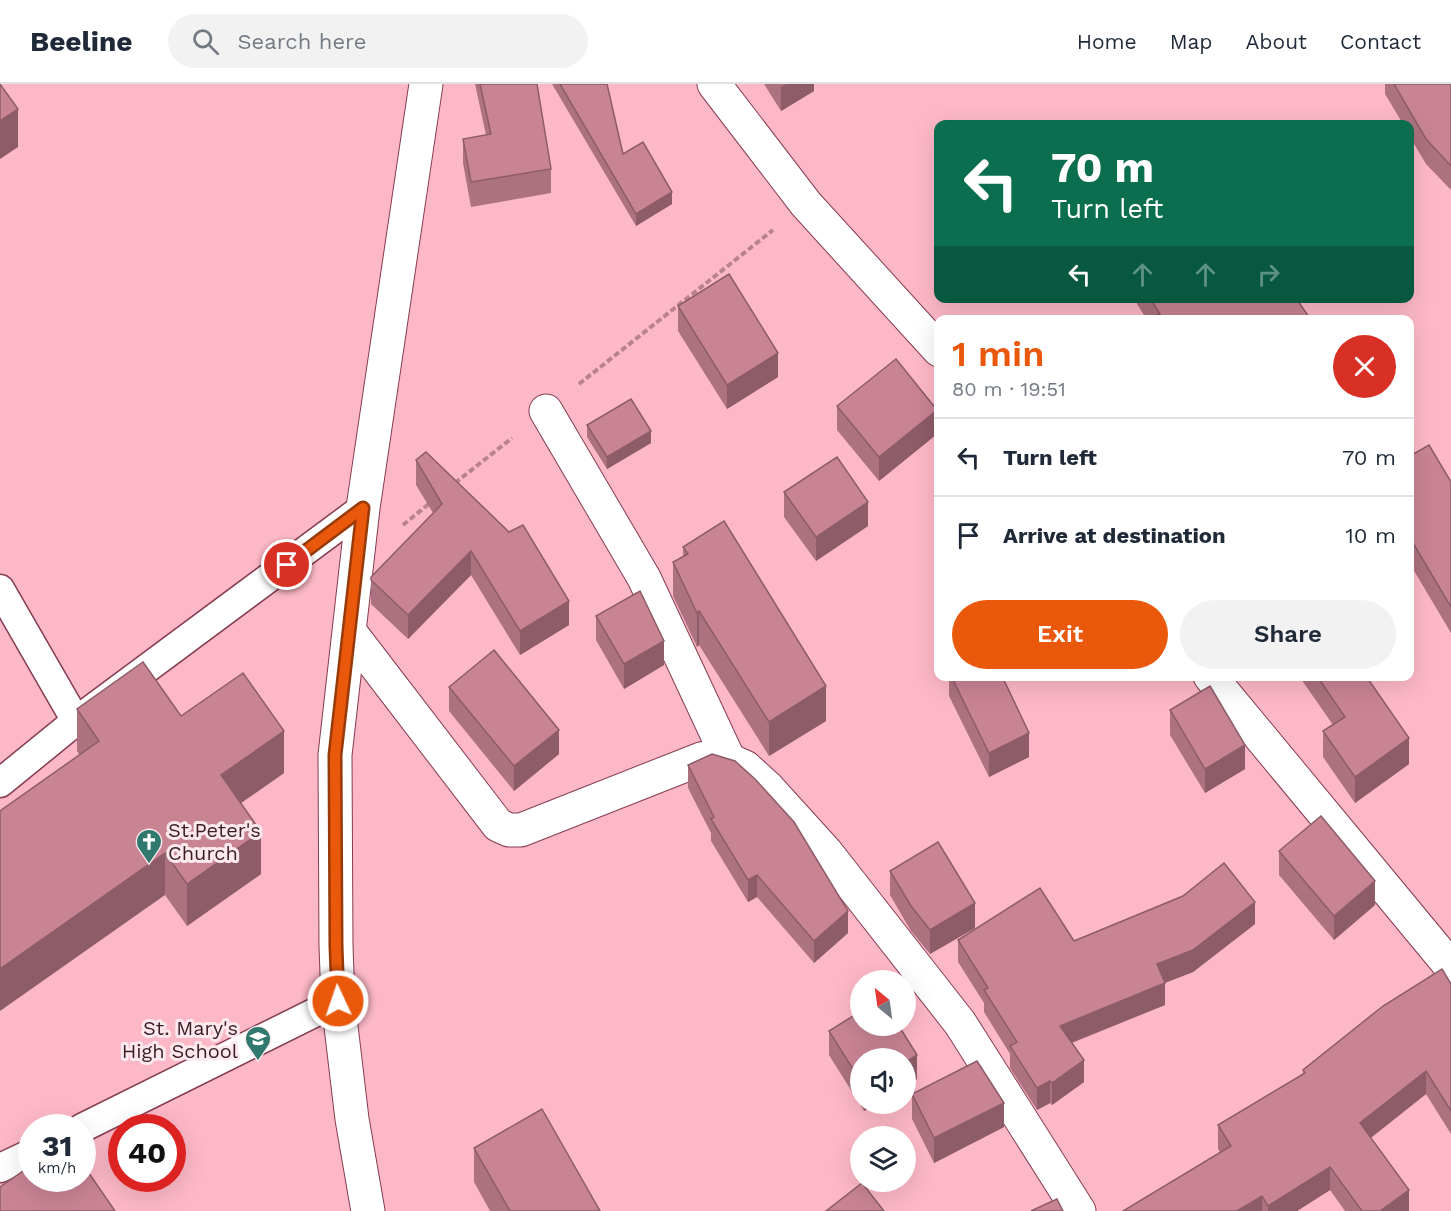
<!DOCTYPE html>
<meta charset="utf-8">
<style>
:root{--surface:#fff;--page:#f2f2f3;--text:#1f2937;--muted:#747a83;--line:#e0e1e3;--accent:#ea580c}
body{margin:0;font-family:"Work Sans",sans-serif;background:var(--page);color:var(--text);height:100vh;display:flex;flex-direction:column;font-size:22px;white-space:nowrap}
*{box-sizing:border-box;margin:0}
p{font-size:20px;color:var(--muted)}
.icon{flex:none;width:33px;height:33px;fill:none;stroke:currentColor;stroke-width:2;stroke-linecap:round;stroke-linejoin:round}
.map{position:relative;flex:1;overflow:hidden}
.drawer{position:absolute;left:934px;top:231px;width:480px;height:366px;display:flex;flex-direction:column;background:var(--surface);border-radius:12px;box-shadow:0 6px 24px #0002}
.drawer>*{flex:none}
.guide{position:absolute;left:934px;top:36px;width:480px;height:183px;border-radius:12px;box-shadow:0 6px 24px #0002;background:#0b6e4f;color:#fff;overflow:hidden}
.needle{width:39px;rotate:331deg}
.fabs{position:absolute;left:850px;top:886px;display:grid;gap:12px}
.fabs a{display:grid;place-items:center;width:66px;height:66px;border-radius:50%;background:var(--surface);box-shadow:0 6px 24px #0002;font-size:30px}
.speed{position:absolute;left:18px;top:1030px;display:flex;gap:12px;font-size:30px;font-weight:700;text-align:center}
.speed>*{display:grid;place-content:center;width:78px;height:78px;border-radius:50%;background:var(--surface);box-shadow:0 6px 24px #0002;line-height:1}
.speed small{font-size:15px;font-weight:400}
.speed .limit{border:9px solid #d22;background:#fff;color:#111}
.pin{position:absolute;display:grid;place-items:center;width:51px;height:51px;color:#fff;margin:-26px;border:3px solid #fff;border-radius:50%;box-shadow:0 2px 6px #0007}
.me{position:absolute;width:66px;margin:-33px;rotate:357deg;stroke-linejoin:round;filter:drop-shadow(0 0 4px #0008)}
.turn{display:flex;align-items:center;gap:21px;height:126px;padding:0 18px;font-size:27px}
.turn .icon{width:78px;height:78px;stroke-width:2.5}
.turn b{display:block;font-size:42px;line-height:51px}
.lanes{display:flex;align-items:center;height:57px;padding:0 18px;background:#0003;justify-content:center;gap:30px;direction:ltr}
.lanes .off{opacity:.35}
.round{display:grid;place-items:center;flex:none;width:63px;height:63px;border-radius:32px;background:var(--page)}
.summary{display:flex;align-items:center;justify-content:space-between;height:102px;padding:0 18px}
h1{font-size:36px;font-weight:600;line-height:45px;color:var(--accent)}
.primary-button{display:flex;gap:12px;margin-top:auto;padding:12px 18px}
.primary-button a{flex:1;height:69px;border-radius:36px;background:var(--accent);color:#fff;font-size:24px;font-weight:600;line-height:69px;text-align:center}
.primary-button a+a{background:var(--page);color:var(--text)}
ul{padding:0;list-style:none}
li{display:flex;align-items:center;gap:18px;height:78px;padding:0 18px;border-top:2px solid var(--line)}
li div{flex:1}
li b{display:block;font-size:22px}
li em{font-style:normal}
header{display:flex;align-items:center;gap:36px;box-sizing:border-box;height:84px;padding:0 30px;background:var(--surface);border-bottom:2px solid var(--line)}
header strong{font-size:28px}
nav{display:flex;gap:33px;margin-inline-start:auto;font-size:21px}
.search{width:420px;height:54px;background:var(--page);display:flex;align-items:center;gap:15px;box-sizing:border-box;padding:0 21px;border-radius:33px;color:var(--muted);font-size:22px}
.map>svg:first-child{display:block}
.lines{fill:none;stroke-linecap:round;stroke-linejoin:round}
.service-casing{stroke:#853c50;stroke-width:31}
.minor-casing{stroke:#853c50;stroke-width:35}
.tertiary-casing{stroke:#853c50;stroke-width:35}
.path{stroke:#ba828f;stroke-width:4;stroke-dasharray:6 3;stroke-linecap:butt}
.service{stroke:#fff;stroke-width:28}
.minor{stroke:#fff;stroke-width:33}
.tertiary{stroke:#fff;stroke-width:33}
.wall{fill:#ad727f}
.shaded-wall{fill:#8d5c68}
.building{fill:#c98494;stroke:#8d5c68;stroke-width:1.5}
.route-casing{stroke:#983908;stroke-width:15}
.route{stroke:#ea580c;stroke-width:10}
.labels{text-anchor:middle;stroke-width:6;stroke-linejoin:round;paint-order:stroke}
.poi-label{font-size:20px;fill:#3d1d25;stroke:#fce9ed;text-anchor:start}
</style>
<header>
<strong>Beeline</strong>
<div class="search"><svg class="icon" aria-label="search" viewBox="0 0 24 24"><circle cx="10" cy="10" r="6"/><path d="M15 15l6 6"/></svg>Search here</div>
<nav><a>Home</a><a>Map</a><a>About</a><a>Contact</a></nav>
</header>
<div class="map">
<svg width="1451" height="1127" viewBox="0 0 1451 1127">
<rect width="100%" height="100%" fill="#fdb8c7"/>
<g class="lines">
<defs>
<g id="service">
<path d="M0 505 76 637"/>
<path d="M0 699 76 637 363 424"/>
<path d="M82 1044 338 917"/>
<path d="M0 1084 32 1069"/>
</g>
<g id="minor">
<path d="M714 0 806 120 939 266"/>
<path d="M546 327 644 494 729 676"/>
<path d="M350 548 498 741 509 746H521L701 675 712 673 729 676 745 683 768 704 826 768 960 939 1079 1127"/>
<path d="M1210 592 1451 883"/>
</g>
<path id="tertiary" d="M368 1127 352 1035 338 917 336 862 335 671 363 424 426 0"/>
</defs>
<use href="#service" class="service-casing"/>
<use href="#minor" class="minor-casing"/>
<use href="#tertiary" class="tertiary-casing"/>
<g class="path">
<path d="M579 300 773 146"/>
<path d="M455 399 512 354"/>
<path d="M403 441 430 419"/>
</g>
<use href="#service" class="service"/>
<use href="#minor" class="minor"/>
<use href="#tertiary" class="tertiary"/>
</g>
<g class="wall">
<path d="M475 0H480L551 85V109L471 123 463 79V55L486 51Z"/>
<path d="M552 0H607L623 70 672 120 636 142Z"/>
<path d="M764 0H814V7L781 27Z"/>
<path d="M1385 0H1451V106L1426 80 1410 53V40H1403L1385 10Z"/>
<path d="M1137 214H1296L1311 236H1147L1137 220Z"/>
<path d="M678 222 778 293 727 325 678 247Z"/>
<path d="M837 322 937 350 879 397 837 346Z"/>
<path d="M587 341 651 359 607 385 587 353Z"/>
<path d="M1410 372 1451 398V549L1410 480Z"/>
<path d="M416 376 569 541 520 571 471 491 408 555 371 520V496L433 429 416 401Z"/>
<path d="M784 408 868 442 816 477 784 433Z"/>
<path d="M683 463 826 637 769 672 699 561 697 563 673 512V478L683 472Z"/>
<path d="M596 532 664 581 624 605 596 556Z"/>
<path d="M949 592H1002L1029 673 989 693 949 612Z"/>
<path d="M1299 592H1366L1409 680 1355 719 1323 673V647L1333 641Z"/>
<path d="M449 603 559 670 514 707 449 627Z"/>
<path d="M77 625 181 632 284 689 241 719 261 790 187 842 165 811 77 667Z"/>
<path d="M1170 626 1245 685 1205 709 1170 651Z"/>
<path d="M688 681 848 849 814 879 757 813 748 818 711 757V749L688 704Z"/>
<path d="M1279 767 1375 821 1334 856 1279 791Z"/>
<path d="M890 787 975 844 930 870 911 847 890 811Z"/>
<path d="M1255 840 1193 888 1164 899 1165 921 1072 959 1084 998 1052 1021 1050 1019 1037 1026 1010 984V970L984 928V919L958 878V856L1074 857Z"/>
<path d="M1451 900V1050L1426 1010 1371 1054 1409 1127H1345L1330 1106 1297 1127H1123L1220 1068 1218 1065V1041L1303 990V986Z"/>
<path d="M861 927V942H899L917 971V995L906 1002V975H861V1020H876L864 1027 829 971V947Z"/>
<path d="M912 1010 1004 1043 934 1079 912 1035Z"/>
<path d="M474 1064 600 1127H490L474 1098Z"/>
</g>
<g class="shaded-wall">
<path d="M786 0H814V7L781 27V3Z"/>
<path d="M18 25V63L0 75V37Z"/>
<path d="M672 108V120L636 142V130Z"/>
<path d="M778 269V293L727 325V301Z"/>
<path d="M937 326V350L879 397V373Z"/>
<path d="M651 347V359L607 385V373Z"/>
<path d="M868 418V442L816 477V453Z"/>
<path d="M471 467V491L408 555V531Z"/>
<path d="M569 517V541L520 571V547Z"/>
<path d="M699 527V561L697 563V529Z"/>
<path d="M664 557V581L624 605V580Z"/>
<path d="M826 602V637L769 672V638Z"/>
<path d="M559 646V670L514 707V682Z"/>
<path d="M284 647V689L221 733V691Z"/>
<path d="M1029 649V673L989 693V669Z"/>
<path d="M1409 654V680L1355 719V693Z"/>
<path d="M1245 661V685L1205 709V685Z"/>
<path d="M261 748V790L187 842V800Z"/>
<path d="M165 769V811L0 927V885Z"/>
<path d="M757 791V813L748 818V796Z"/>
<path d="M1375 797V821L1334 856V832Z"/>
<path d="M1255 818V840L1193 888 1157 902V880Z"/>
<path d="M975 819V844L930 870V846Z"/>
<path d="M848 827V849L814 879V857Z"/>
<path d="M1165 899V921L1060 963V942Z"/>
<path d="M917 971V995L906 1002V978Z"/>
<path d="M1084 976V998L1052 1021V999Z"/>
<path d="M1426 987V1010L1360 1062V1039Z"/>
<path d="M1050 997V1019L1037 1026V1004Z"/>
<path d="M1004 1019V1043L934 1079V1054Z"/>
<path d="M864 1020H876L864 1027Z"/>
<path d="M1330 1083V1106L1297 1127H1268V1122Z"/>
<path d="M1409 1106V1127H1380Z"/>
<path d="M1262 1112V1127H1237Z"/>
</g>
<g class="building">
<path d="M0 0 18 25 0 37Z"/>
<path d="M480 0H537L551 85 471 98 463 55 491 50Z"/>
<path d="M560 0H607L623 70 643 58 672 108 636 130Z"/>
<path d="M1394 0H1451V82L1426 55Z"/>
<path d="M729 190 778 269 727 301 678 222Z"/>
<path d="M1150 214H1296L1311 236H1160L1157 231 1160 230Z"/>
<path d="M896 275 937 326 879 373 837 322Z"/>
<path d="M631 315 651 347 607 373 587 341Z"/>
<path d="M1429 361 1451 398V523L1410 454V372Z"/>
<path d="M426 368 509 448 523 441 569 517 520 547 471 467 408 531 371 496V493L442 420 416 376Z"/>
<path d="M837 373 868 418 816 453 784 408Z"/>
<path d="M724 437 826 602 769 638 699 527 697 529 673 478 688 470 683 463Z"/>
<path d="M640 507 664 557 624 580 596 532Z"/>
<path d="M494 566 559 646 514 682 449 603Z"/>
<path d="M143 578 181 632 243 589 284 647 221 691 261 748 187 800 165 769 0 885V727L99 657 77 625Z"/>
<path d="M951 592H1002L1029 649 989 669Z"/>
<path d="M1317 592H1366L1409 654 1355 693 1323 647 1345 633Z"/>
<path d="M1210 602 1245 661 1205 685 1170 626Z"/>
<path d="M712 670 735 677 755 695 794 738 848 827 814 857 757 791 748 796 711 735 714 733 688 681Z"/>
<path d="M1321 732 1375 797 1334 832 1279 767Z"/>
<path d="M938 758 975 819 930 846 911 822 890 787Z"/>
<path d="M1224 779 1255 818 1193 866 1157 880 1165 899 1060 942 1084 976 1052 999 1050 997 1037 1004 1010 962 1017 958 984 906 988 904 958 856 1040 804 1074 857 1183 812Z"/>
<path d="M1442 885 1451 900V1027L1426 987 1360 1039 1409 1106 1380 1127H1362L1330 1083 1268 1122 1262 1112 1237 1127H1123L1231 1062 1218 1041 1305 989 1303 986 1383 922Z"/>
<path d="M861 927V942H899L917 971 906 978V975H861V998L829 947Z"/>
<path d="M977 977 1004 1019 934 1054 912 1010Z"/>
<path d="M542 1025 600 1127H510L474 1064Z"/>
<path d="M82 1079 115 1127H0V1103L32 1081V1095H82Z"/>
<path d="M862 1099 884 1127H826Z"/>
<path d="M1057 1115 1063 1127H1031Z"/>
</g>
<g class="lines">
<defs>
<path id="route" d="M287 481 363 424 335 671 336 862 338 917"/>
</defs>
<use href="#route" class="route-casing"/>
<use href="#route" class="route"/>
</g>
<defs>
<symbol id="church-pin" viewBox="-11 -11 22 30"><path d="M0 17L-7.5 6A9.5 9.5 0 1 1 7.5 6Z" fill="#31786f" stroke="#fce9ed"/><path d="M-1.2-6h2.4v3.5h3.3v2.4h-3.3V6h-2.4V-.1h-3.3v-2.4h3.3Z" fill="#fff"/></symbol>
<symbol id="school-pin" viewBox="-11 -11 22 30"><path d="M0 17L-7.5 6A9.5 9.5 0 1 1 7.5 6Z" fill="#31786f" stroke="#fce9ed"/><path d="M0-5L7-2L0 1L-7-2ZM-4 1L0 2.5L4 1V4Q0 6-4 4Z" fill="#fff"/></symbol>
</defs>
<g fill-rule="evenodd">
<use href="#church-pin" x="134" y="743" width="30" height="40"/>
<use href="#school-pin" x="243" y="940" width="30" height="40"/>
</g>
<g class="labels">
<g class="poi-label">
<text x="168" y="753">St.Peter's<tspan x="168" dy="23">Church</tspan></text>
<text x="238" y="951" text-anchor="end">St. Mary's<tspan x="238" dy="23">High School</tspan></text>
</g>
</g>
</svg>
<div class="fabs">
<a><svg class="needle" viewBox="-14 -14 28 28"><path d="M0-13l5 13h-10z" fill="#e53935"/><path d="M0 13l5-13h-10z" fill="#747a83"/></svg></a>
<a><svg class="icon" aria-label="sound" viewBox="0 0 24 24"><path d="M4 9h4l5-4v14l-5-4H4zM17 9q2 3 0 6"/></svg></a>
<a><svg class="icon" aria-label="layers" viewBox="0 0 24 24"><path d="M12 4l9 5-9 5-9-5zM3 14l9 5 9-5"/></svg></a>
</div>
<div class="speed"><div>31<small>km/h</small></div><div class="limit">40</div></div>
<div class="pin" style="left:287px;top:481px;background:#d93025"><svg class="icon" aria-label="arrive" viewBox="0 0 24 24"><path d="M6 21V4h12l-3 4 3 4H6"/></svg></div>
<svg class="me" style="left:338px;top:917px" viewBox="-20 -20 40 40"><circle r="17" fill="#ea580c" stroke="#fff" stroke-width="3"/><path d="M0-11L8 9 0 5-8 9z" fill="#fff"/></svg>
<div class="guide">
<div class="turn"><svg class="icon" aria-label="left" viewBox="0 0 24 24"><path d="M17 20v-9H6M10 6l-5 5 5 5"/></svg><div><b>70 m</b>Turn left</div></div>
<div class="lanes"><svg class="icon" aria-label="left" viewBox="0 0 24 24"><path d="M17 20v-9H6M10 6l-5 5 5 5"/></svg><svg class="icon off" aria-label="ahead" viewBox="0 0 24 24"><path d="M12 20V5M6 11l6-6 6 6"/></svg><svg class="icon off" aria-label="ahead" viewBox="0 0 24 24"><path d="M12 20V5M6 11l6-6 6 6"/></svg><svg class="icon off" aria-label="right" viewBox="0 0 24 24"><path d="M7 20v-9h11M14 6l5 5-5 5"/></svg></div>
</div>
<section class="drawer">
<div class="summary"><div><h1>1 min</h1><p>80 m · 19:51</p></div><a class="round" style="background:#d93025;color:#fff"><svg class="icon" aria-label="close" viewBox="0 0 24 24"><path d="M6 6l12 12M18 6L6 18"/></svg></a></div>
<ul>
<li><svg class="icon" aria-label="left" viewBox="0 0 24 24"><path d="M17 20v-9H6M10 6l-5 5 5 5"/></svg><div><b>Turn left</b></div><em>70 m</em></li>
<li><svg class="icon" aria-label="arrive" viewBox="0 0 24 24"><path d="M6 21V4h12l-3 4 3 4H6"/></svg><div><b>Arrive at destination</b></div><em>10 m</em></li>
</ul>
<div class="primary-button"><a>Exit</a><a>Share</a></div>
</section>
</div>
